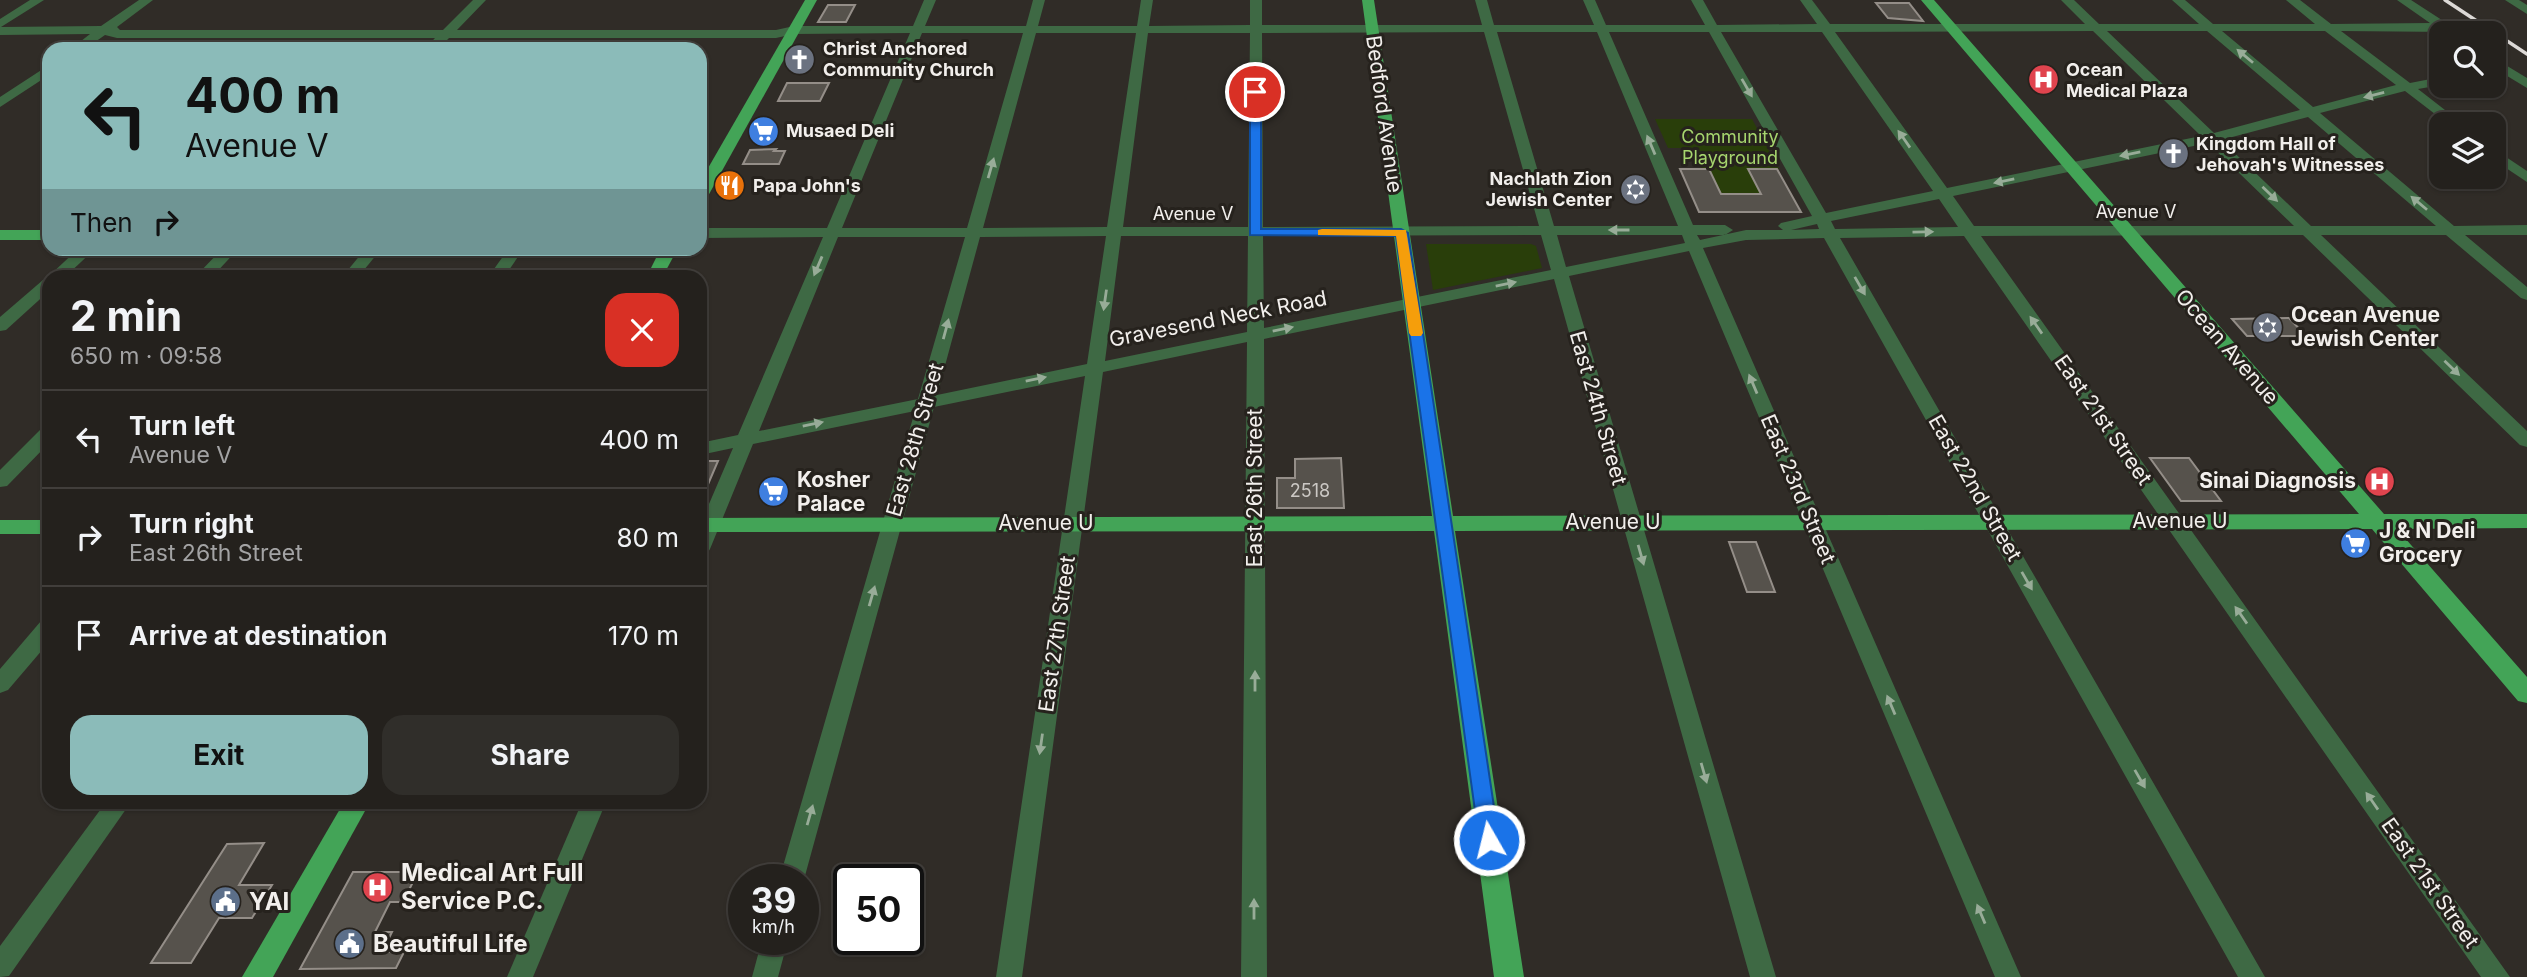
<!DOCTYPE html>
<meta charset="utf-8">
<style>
:root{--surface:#24211d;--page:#302e2a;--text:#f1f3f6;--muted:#a3a3a4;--line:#413e3b;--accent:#8bbbb9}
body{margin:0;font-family:Inter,sans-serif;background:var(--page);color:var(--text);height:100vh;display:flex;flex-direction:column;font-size:26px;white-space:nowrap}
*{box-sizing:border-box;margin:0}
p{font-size:23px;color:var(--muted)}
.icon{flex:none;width:38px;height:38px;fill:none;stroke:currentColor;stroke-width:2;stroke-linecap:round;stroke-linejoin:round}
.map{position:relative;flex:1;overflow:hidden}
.details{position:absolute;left:42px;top:270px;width:665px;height:539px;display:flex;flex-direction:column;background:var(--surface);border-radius:21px;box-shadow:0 2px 5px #0004,0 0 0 2px var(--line)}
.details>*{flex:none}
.banner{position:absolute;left:42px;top:42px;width:665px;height:214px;border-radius:21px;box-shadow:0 2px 5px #0004,0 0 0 2px var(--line);background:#8bbbb9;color:#111;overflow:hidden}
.controls{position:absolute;left:2429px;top:21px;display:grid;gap:14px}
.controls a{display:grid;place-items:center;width:77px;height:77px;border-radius:14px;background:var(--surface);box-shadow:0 2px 5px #0004,0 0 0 2px var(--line);font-size:35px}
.speed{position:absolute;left:728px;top:864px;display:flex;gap:14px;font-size:35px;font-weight:700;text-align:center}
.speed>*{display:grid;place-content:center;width:91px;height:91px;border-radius:50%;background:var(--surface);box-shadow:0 2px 5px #0004,0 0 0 2px var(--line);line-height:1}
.speed small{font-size:18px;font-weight:400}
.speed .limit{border:4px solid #111;border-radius:10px;background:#fff;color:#111}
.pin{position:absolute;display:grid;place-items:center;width:60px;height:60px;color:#fff;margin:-30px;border:4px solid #fff;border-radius:50%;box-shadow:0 2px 7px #0007}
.me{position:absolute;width:77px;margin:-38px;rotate:352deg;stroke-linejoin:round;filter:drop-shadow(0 0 5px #0008)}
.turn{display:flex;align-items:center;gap:24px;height:147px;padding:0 28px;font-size:32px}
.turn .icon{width:91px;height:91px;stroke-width:2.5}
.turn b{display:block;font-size:49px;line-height:60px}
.then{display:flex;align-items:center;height:66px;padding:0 28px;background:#0003;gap:14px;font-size:26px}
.round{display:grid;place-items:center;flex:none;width:74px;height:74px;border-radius:21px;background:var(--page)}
.overview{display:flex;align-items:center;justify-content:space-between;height:119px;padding:0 28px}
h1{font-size:42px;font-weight:700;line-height:52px}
.primary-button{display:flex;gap:14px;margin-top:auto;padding:14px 28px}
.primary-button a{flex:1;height:80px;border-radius:21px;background:var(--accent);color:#111;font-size:28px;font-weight:700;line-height:80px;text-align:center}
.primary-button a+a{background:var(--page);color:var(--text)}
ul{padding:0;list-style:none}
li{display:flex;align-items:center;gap:21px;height:98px;padding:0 28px;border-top:2px solid var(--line)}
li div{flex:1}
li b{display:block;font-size:26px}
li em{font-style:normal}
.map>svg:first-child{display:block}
.green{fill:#293e0a}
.building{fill:#56524c;stroke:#948e88;stroke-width:2}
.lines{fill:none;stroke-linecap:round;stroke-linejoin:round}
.minor{fill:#3e6944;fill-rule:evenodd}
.major{fill:#43a457;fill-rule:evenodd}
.rail{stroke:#dcd9d6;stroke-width:3.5}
.oneway{fill:#98ac98}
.route{fill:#1a73e8;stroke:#114b97;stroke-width:2}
.slow{fill:#f59e0b}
.labels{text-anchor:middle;stroke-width:6;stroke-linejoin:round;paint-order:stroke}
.far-poi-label{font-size:18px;font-weight:bold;fill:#f2efec;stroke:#26221d;text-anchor:start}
.far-park-label{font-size:18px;fill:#a6d56e;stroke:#26221d}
.far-street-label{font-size:18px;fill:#f2efec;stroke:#26221d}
.number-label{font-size:18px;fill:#cbc8c4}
.street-label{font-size:21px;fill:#f2efec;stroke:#26221d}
.poi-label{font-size:21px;font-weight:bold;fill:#f2efec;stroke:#26221d;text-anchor:start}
.near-poi-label{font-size:24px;font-weight:bold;fill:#f2efec;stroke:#26221d;text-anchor:start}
</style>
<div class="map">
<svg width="2527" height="977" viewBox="0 0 2527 977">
<rect width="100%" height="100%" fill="#302c27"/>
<g class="green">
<path d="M1655 119H1752L1779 169H1748L1761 194 1722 195 1709 169H1702L1692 148H1668Z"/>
<path d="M1426 244H1531L1536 246 1542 268 1433 290Z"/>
</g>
<g class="building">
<path d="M1876 3H1909L1923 21 1888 18Z"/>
<path d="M828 5H855L846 22H818Z"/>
<path d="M787 83H829L820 101H778Z"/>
<path d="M776 149 774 151H785L779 164H743L750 150Z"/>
<path d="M1680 169H1709L1721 194H1761L1748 169H1777L1801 212H1699Z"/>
<path d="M2289 318 2306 336H2247L2232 319Z"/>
<path d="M1341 458 1344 508H1277V478H1295V459Z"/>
<path d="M2150 458H2189L2221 501H2181Z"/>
<path d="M700 461H718L700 503Z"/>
<path d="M1729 542H1756L1775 592H1747Z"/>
<path d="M264 843 239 885H272L252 918H219L191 963H151L227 844Z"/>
<path d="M353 872H418L403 902H390L375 932H392L382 952H404L396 968 300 969Z"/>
</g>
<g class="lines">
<g class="minor">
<path d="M30 0H44L1 27 101 26 139 0H153L117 27 120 30H443L473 0H486L457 30H776L794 26H913L924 0H936L925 26H1026L1033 0H1045L1038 26H1137L1141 0H1153L1149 26 1250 25V0H1262V25H1482L1475 0H1487L1494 25H1594L1583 0H1595L1606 25H1705L1691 0H1703L1717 25 1817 24 1800 0H1812L1830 24H2085L2061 0H2074L2099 24H2199L2172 0H2185L2213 24H2315L2286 0H2300L2331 24 2430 23 2397 0H2411L2448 24 2452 29 2450 32 2341 31 2410 83 2441 77V85L2418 89 2463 124H2448L2405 91 2320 113 2454 226 2527 225V235H2465L2527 287V300L2521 298 2446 235H2321L2527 431V447L2520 445 2303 235 1981 236 2510 977H2481L1964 236 1840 238 2265 977H2238L1824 238 1746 240 1703 248 2021 977H1995L1689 251 1569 276 1776 977H1750L1554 279 1264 339 1267 977H1241L1247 342 1103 372 1022 977H996L1085 376 934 407 803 883V880H779L915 411 753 444 710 549 707 554 700 556V525L733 448 700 455V443L738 435 823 237 700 238V228H827L910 33 794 34 776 38H449L438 49H425L435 38H117L105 35 85 49H71L90 34 0 35V19ZM2093 31 2201 136 1947 188 1835 32ZM2107 31H2207L2300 110 2214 133ZM2222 31H2325L2396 85 2313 107ZM1484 32 1539 226 1263 227 1262 33ZM1497 32H1597L1678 226H1554ZM1609 32H1709L1812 216 1781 223 1778 226 1783 230H1746L1700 240 1697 235H1725L1733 230 1725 225H1693ZM1721 32H1822L1933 191 1826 213ZM922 33H1023L967 228H842ZM1036 33H1136L1107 227 983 228ZM1148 33H1250L1248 227H1123ZM2308 117 2436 226H2311L2221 140ZM2208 143 2294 226H1974L1953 196ZM1939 199 1958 227 1835 229 1831 221ZM1817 224 1819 229 1791 230ZM1541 235 1551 270 1264 328 1263 236ZM1557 235H1682L1685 243 1566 267ZM1106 236 1087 364 937 395 980 237ZM1121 236H1248L1247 332 1105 361ZM838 237H965L918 399 759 431Z"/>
<path d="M2505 0H2519L2527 5V14Z"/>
<path d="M2494 58 2527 78V88L2494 68Z"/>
<path d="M49 65V75L0 107V97Z"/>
<path d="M2494 149 2527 171V182L2494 160Z"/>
<path d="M79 248H96L66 276H49Z"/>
<path d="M223 248H239L213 276H196Z"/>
<path d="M366 248H382L359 276H343Z"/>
<path d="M509 248H524L505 276H489Z"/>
<path d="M49 278V291L6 330 0 331V317L43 280Z"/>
<path d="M49 426V443L7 486 0 487V470L42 428Z"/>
<path d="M49 619V642L8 690 0 693V669L41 621Z"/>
<path d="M106 802H131L9 976 0 977V946Z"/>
<path d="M582 802H606L533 977H507Z"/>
<path d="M762 940H788L778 977H752Z"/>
</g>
<g class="major">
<path d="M805 0H817L708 196 700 201V182Z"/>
<path d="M1362 0H1374L1453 516 2359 514 1921 0H1934L2384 514H2527V528L2397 529 2527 677V703L2518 701 2372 529 1455 531 1524 977H1494L1434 531 700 532V518L1432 516Z"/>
<rect x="0" y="230" width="49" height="10"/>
<path d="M661 248H678L663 276H647Z"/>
<rect x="0" y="520" width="49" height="14"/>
<path d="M344 802H370L273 977H242Z"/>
</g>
<path class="rail" d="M2445 0 2527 54"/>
</g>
<defs><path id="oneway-solid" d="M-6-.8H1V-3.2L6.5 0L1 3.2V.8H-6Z" transform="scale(1.75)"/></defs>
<g class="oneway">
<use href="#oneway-solid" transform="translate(2245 56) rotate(-140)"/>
<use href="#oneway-solid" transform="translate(1747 88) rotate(60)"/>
<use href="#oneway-solid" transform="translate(2374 95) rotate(166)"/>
<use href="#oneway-solid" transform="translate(1904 139) rotate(-125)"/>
<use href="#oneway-solid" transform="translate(1651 145) rotate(-113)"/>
<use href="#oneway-solid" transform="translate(2130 154) rotate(169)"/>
<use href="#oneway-solid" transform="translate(991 168) rotate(-74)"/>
<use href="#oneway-solid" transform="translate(2004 181) rotate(168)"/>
<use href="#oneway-solid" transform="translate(2270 194) rotate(44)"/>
<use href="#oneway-solid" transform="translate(2419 203) rotate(-140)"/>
<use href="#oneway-solid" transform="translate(1619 230) rotate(180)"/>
<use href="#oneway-solid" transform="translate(1923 232) rotate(-1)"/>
<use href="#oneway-solid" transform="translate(818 266) rotate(113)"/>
<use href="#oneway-solid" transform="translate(1506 284) rotate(-11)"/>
<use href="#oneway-solid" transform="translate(1860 286) rotate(60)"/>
<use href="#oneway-solid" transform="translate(1105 300) rotate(98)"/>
<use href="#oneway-solid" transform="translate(2036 325) rotate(-125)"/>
<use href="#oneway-solid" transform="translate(946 329) rotate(-75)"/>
<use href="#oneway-solid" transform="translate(1283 329) rotate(-11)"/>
<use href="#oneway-solid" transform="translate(2452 368) rotate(44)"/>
<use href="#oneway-solid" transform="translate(1036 379) rotate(-11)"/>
<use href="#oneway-solid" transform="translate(1753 384) rotate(-113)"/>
<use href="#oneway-solid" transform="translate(813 424) rotate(-12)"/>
<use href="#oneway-solid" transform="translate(1641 555) rotate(74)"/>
<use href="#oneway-solid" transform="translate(2027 581) rotate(60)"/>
<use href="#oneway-solid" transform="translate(872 596) rotate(-74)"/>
<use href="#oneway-solid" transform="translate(2241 615) rotate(-125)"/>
<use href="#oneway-solid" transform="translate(1255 681) rotate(-90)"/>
<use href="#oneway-solid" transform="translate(1891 705) rotate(-113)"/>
<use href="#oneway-solid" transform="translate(1041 744) rotate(98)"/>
<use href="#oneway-solid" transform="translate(1704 773) rotate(74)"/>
<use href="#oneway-solid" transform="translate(2140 779) rotate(60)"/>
<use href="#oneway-solid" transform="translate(2372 801) rotate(-125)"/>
<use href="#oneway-solid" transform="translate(810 815) rotate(-74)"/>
<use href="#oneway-solid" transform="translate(1254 909) rotate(-90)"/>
<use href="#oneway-solid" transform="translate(1981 914) rotate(-113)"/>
</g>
<path class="route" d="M1255 88 1261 92V229H1401L1408 233 1499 840 1496 846 1489 849 1482 846 1479 840 1396 236 1250 235V92Z"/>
<path class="slow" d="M1322 229 1406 230 1423 333 1421 336H1411L1409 333 1396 236 1318 235V230Z"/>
<defs>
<symbol id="church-disc" viewBox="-11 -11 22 22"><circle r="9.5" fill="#6b7280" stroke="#26221d"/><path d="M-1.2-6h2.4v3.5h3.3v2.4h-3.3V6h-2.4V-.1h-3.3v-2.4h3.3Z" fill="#fff"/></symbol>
<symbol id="hospital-disc" viewBox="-11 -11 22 22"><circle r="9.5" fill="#e0444e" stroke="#26221d"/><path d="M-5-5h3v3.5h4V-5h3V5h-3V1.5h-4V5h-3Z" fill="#fff"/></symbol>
<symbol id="supermarket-disc" viewBox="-11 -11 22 22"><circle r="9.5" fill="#3f7fe0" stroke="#26221d"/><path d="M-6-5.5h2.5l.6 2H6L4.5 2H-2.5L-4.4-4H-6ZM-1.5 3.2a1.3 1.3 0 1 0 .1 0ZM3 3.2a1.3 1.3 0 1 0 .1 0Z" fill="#fff"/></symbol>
<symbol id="restaurant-disc" viewBox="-11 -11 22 22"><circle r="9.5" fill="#e8710a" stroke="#26221d"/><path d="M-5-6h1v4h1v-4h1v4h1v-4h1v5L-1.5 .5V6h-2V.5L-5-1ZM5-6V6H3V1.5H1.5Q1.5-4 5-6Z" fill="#fff"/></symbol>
<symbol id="synagogue-disc" viewBox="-11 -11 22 22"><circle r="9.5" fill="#6b7280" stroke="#26221d"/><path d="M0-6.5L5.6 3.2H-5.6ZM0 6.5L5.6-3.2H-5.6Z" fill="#fff"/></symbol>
<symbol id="civic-disc" viewBox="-11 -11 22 22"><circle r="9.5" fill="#5c6f8a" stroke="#26221d"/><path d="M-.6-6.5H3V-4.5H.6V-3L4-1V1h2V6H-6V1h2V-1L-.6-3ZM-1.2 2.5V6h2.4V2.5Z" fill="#fff"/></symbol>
</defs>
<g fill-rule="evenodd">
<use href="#church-disc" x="782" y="42" width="35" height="35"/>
<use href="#hospital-disc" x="2026" y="62" width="35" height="35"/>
<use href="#supermarket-disc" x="746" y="114" width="35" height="35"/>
<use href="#church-disc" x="2156" y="136" width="35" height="35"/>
<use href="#restaurant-disc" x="712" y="168" width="35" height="35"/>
<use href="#synagogue-disc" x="1618" y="172" width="35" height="35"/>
<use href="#synagogue-disc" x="2250" y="310" width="35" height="35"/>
<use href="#hospital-disc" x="2362" y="464" width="35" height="35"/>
<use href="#supermarket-disc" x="756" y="474" width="35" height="35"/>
<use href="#supermarket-disc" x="2338" y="526" width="35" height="35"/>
<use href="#hospital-disc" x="360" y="870" width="35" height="35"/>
<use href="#civic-disc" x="208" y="884" width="35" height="35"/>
<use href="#civic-disc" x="332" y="926" width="35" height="35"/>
</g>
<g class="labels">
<g class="far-poi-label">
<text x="823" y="55">Christ Anchored<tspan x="823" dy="21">Community Church</tspan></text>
<text x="2066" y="76">Ocean<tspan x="2066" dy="21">Medical Plaza</tspan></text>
<text x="786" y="137">Musaed Deli</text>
<text x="2196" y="150">Kingdom Hall of<tspan x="2196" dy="21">Jehovah's Witnesses</tspan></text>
<text x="1612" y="185" text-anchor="end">Nachlath Zion<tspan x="1612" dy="21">Jewish Center</tspan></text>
<text x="753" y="192">Papa John's</text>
</g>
<g class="far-park-label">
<text x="1730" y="143">Community<tspan x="1730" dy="21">Playground</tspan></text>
</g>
<g class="far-street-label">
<text x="2136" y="218">Avenue V</text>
<text x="1193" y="220">Avenue V</text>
</g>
<g class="number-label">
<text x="1310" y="497">2518</text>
</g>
<g class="street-label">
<text transform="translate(1384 114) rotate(82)" y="7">Bedford Avenue</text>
<text transform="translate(1218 319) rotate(-11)" y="7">Gravesend Neck Road</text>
<text transform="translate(2227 347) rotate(49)" y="7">Ocean Avenue</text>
<text transform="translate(1598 408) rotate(74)" y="7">East 24th Street</text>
<text transform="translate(2103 420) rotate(55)" y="7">East 21st Street</text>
<text transform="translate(915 440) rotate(-74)" y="7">East 28th Street</text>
<text transform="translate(1255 488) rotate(-90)" y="7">East 26th Street</text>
<text transform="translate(1975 488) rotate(60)" y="7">East 22nd Street</text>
<text transform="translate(1798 489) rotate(67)" y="7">East 23rd Street</text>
<text x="2180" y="528">Avenue U</text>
<text x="1613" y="529">Avenue U</text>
<text x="1046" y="530">Avenue U</text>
<text transform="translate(1057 634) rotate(-82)" y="7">East 27th Street</text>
<text transform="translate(2430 883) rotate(55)" y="7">East 21st Street</text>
</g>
<g class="poi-label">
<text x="2291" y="322">Ocean Avenue<tspan x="2291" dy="24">Jewish Center</tspan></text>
<text x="797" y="487">Kosher<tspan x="797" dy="24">Palace</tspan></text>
<text x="2356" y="488" text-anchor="end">Sinai Diagnosis</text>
<text x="2379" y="538">J &amp; N Deli<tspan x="2379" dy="24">Grocery</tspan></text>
</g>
<g class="near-poi-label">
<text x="401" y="881">Medical Art Full<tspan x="401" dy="28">Service P.C.</tspan></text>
<text x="249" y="910">YAI</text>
<text x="373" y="952">Beautiful Life</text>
</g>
</g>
</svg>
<div class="controls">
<a><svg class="icon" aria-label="search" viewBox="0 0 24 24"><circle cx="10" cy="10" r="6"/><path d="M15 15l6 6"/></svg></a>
<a><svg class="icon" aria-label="layers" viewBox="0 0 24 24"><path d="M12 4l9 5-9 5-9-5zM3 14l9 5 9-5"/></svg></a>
</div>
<div class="speed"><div>39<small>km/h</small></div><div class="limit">50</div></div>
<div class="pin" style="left:1255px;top:92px;background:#d93025"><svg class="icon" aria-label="arrive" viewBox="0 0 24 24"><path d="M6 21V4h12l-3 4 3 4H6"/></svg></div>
<svg class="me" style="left:1489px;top:840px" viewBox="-20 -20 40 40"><circle r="17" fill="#1a73e8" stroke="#fff" stroke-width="3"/><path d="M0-11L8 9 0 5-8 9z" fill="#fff"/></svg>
<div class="banner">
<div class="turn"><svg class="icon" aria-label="left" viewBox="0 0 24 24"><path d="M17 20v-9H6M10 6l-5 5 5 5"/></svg><div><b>400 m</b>Avenue V</div></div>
<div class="then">Then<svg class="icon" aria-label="right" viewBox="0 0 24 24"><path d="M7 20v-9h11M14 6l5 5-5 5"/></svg></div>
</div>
<section class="details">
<div class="overview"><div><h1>2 min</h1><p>650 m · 09:58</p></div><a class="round" style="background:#d93025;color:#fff"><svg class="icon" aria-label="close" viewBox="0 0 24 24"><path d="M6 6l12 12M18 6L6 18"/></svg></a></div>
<ul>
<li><svg class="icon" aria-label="left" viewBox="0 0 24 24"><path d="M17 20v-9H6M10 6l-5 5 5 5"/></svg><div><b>Turn left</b><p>Avenue V</p></div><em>400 m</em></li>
<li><svg class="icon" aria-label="right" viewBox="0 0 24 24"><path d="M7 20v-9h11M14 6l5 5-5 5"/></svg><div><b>Turn right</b><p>East 26th Street</p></div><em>80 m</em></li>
<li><svg class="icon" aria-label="arrive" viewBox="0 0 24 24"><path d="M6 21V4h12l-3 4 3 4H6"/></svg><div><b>Arrive at destination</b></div><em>170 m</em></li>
</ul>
<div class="primary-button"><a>Exit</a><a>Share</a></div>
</section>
</div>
